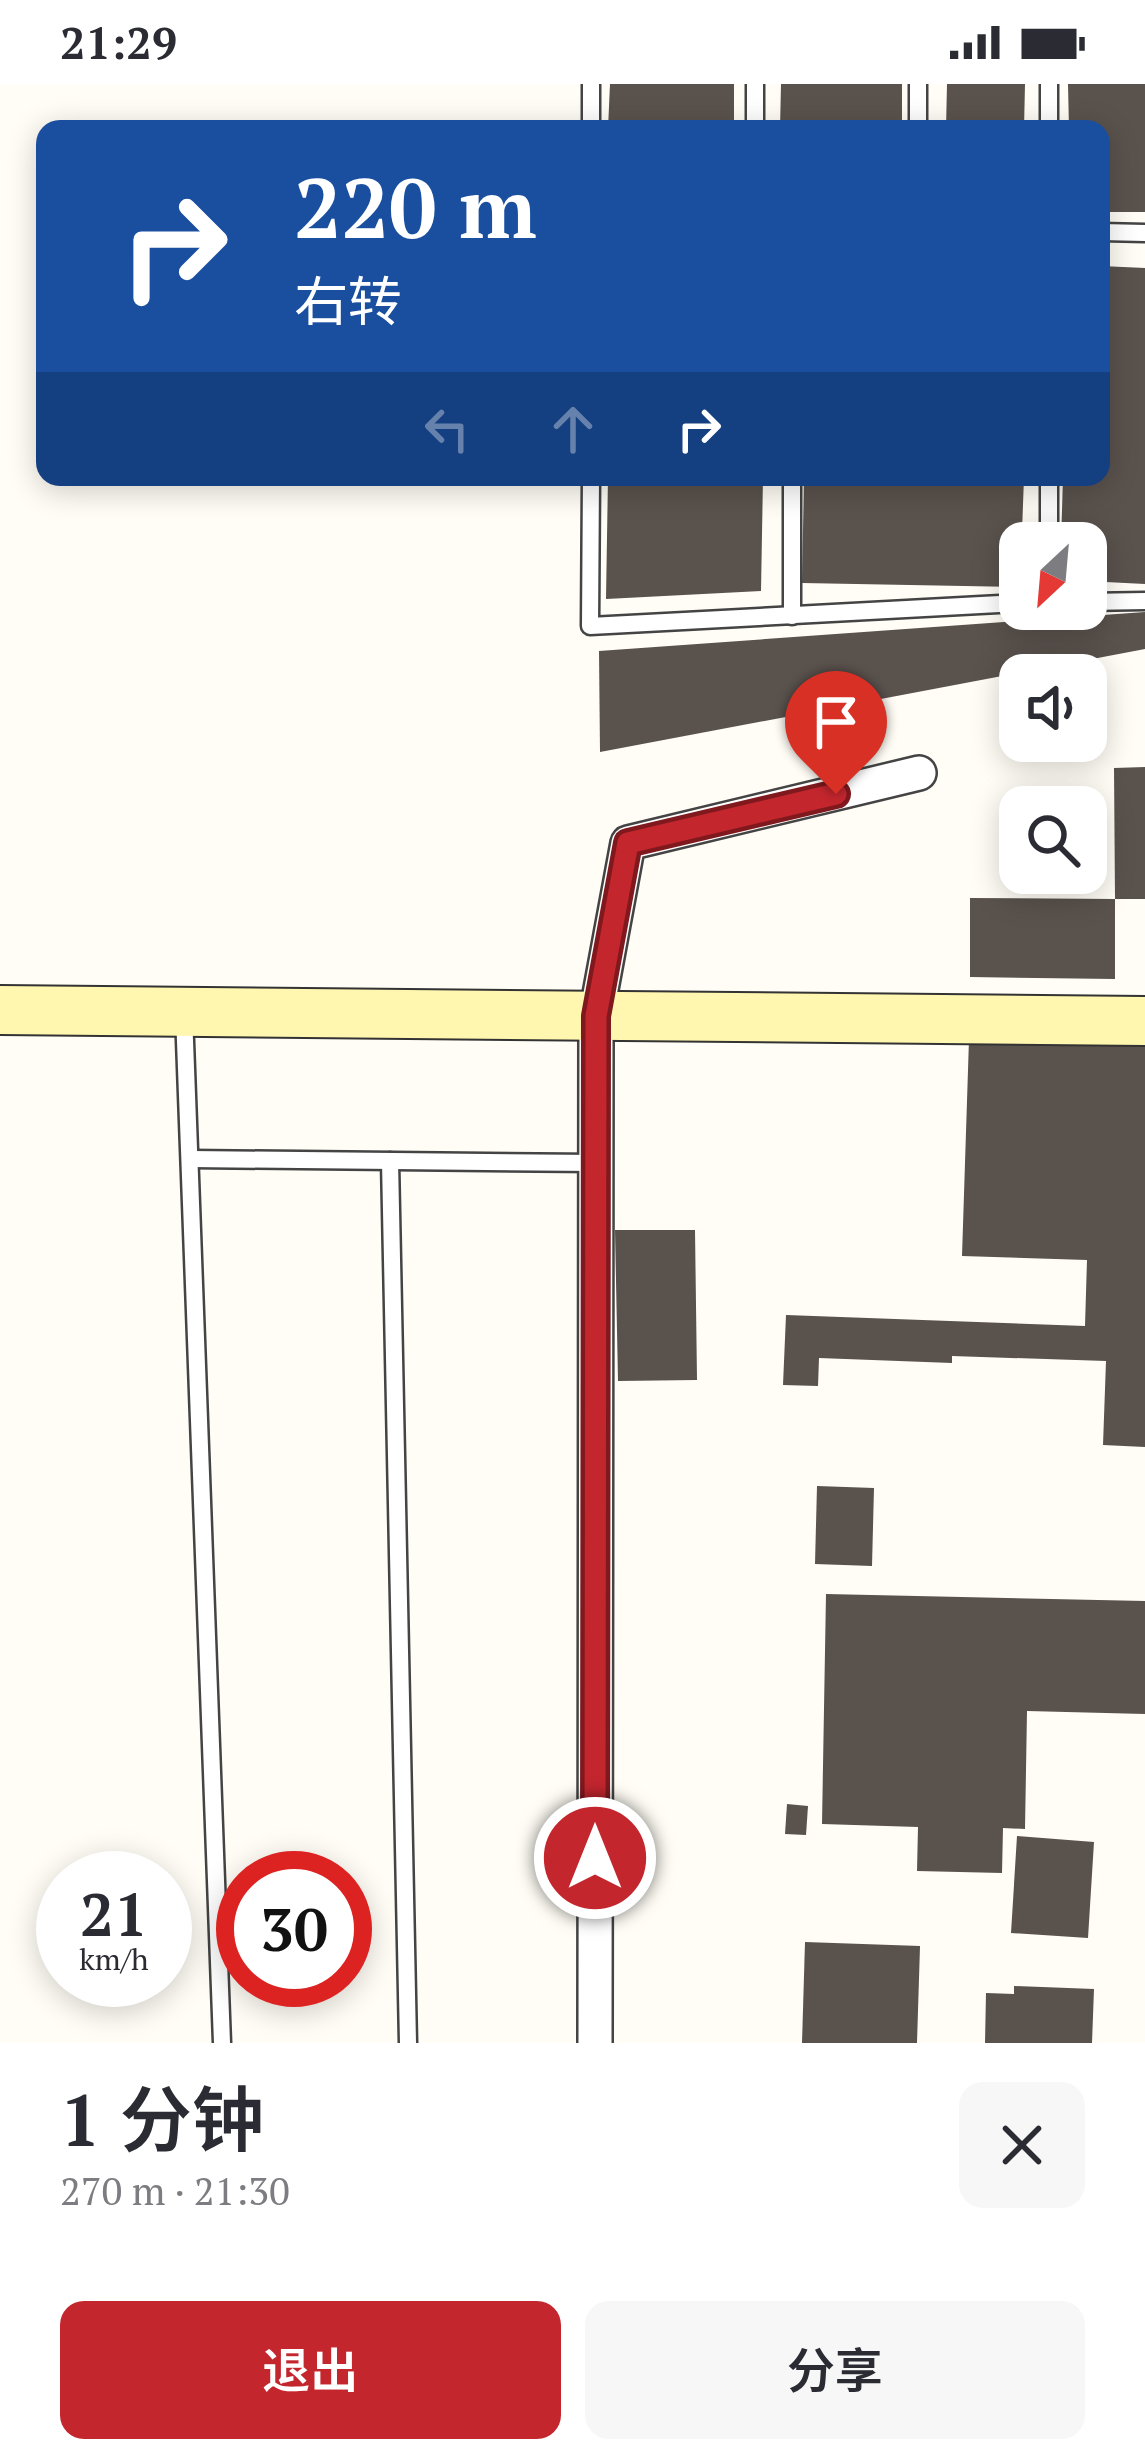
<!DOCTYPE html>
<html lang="zh">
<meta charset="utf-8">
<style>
:root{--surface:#fff;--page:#f7f7f7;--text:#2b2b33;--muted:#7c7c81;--accent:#c4262e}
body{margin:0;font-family:"PT Serif","Noto Sans SC",serif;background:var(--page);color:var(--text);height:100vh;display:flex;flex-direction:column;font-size:45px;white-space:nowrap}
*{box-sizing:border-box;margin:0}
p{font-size:39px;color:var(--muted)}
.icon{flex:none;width:66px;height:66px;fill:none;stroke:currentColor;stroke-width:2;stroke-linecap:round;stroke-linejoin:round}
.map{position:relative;height:1959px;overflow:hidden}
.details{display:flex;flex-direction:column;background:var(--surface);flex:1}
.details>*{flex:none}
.guide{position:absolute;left:36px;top:36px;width:1074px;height:366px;border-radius:24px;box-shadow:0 6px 30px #0003;background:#1a4fa0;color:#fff;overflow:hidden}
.needle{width:78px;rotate:206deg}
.tools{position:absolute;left:999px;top:438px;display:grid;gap:24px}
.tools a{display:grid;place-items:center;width:108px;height:108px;border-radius:24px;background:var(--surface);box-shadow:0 6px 30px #0003;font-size:60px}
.speed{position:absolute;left:36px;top:1767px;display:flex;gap:24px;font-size:60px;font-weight:700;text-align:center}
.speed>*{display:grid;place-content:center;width:156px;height:156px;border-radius:50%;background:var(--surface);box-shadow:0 6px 30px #0003;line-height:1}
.speed small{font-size:30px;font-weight:400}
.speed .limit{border:18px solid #d22;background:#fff;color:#111}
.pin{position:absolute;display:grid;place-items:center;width:102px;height:102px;color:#fff;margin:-123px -51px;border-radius:50% 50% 50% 0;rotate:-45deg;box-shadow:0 0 12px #0007}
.pin .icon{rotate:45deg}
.me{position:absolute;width:132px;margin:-66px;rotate:0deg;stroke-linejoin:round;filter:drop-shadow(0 0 9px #0008)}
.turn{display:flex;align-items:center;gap:42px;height:252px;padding:0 60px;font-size:54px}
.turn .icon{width:156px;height:156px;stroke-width:2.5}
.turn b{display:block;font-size:84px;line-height:102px}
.lanes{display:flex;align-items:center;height:114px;padding:0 60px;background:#0003;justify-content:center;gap:60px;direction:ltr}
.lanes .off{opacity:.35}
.round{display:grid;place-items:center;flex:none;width:126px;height:126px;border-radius:24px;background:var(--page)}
.overview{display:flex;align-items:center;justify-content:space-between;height:204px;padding:0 60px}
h1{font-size:72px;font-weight:600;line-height:90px}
.action{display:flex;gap:24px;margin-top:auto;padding:24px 60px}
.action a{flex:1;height:138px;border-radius:24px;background:var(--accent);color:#fff;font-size:48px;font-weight:600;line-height:138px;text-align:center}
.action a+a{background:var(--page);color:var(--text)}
.status{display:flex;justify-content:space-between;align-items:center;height:84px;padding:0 60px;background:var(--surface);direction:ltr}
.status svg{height:33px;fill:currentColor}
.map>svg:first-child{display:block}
.building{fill:#5a524d}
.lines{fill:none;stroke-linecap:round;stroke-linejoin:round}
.lane-casing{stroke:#444;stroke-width:21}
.street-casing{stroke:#444;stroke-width:38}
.secondary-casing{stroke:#333;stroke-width:52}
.lane{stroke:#fff;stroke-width:16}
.street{stroke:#fff;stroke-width:33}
.secondary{stroke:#fff6b0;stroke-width:48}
.route-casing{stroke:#7f191e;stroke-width:30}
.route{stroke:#c4262e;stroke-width:21}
</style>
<div class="status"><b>21:29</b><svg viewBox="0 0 49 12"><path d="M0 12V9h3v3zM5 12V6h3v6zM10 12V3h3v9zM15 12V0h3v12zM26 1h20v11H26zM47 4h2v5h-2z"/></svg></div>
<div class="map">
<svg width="1145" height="1959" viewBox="0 0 1145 1959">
<rect width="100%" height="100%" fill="#fffdf5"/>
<g class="building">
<path d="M610 0H734V45H608Z"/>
<path d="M781 0H902V45H780Z"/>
<path d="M947 0H1025L1024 45H946Z"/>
<path d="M1068 0H1145V128H1101V45H1069Z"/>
<path d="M1101 182 1145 184V500L1086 497V459H1061L1063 393H1101Z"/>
<path d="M608 393H763L761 507 606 515Z"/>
<path d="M804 393H1024L1020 503 802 499Z"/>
<path d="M1145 528V565L600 668 599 567Z"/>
<path d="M1145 683V815H1115L1114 684Z"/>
<path d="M970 814 1115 815V895L970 893Z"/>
<path d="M969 955 1145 961V1363L1103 1361 1106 1277 952 1272V1279L819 1274 818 1302 783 1301 786 1231 1085 1242 1087 1176 962 1172Z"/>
<path d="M615 1146H695L697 1296 618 1297Z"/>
<path d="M817 1402 874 1404 872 1482 815 1480Z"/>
<path d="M826 1510 1145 1517V1630L1027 1627 1025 1745 1003 1744 1002 1789 917 1787 918 1743 822 1740Z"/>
<path d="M787 1720 808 1722 806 1751 785 1750Z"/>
<path d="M1017 1752 1094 1758 1088 1854 1011 1849Z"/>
<path d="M805 1858 920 1862 917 1959H802Z"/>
<path d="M1014 1902 1094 1905 1092 1959H985L986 1909 1014 1910Z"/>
</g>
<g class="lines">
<defs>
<g id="lane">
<path d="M591 45V0"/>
<path d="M755 45V0"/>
<path d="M918 45V0"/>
<path d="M1049 45V0"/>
<path d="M1101 148 1145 149"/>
<path d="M591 393 590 542 1020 519"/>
<path d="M1049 459V393"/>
<path d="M1086 518 1145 517"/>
<path d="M792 532V393"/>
<path d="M184 930 222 1959"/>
<path d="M191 1075 596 1079"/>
<path d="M390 1077 408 1959"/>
</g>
<path id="street" d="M595 1959 596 932 628 759 919 689"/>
<path id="secondary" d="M0 926 1145 937"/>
</defs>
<use href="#lane" class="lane-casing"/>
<use href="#street" class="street-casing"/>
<use href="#secondary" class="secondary-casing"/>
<use href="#lane" class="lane"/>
<use href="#street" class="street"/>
<use href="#secondary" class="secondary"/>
</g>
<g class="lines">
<defs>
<path id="route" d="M595 1774 596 932 628 759 836 710"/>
</defs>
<use href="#route" class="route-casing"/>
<use href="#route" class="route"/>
</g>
</svg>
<div class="tools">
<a><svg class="needle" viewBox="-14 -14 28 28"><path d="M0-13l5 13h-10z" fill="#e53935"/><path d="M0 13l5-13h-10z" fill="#7c7c81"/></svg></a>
<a><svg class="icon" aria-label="sound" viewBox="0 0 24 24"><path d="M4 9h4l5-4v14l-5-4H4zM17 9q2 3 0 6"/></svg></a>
<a><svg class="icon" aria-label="search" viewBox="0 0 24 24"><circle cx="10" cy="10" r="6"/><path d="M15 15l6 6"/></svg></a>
</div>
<div class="speed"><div>21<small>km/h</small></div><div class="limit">30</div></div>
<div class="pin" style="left:836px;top:710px;background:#d93025"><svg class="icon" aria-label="arrive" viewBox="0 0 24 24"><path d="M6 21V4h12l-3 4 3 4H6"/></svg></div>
<svg class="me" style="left:595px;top:1774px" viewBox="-20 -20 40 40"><circle r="17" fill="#c4262e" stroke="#fff" stroke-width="3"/><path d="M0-11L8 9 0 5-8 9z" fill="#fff"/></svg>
<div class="guide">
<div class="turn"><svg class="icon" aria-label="right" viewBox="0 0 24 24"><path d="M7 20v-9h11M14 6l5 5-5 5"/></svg><div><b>220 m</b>右转</div></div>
<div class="lanes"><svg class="icon off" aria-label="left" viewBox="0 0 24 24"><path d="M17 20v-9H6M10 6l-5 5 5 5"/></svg><svg class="icon off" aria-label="ahead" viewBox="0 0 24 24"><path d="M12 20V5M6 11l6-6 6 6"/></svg><svg class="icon" aria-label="right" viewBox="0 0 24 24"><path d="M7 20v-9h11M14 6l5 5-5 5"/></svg></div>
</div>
</div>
<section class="details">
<div class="overview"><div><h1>1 分钟</h1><p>270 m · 21:30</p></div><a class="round"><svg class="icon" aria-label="close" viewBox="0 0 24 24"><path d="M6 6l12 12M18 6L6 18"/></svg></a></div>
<div class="action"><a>退出</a><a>分享</a></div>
</section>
